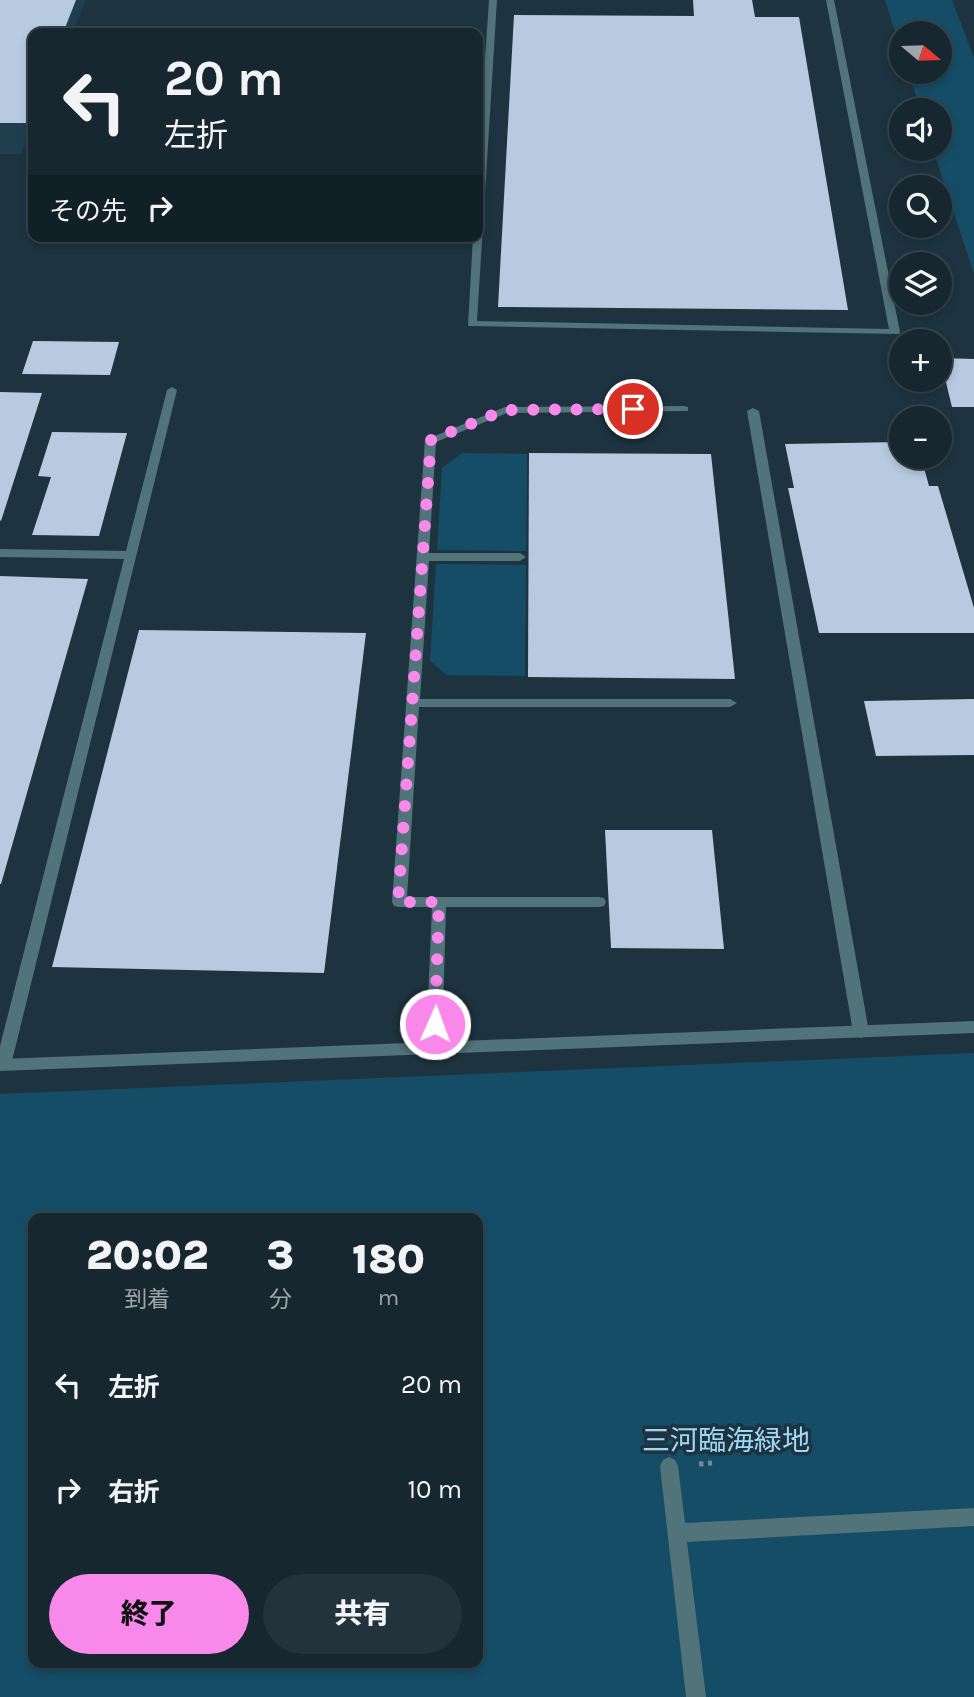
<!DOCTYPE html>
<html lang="ja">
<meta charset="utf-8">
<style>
:root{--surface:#162730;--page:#23333c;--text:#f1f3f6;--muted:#9ea5ab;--line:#35444c;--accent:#f888ea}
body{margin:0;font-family:Karla,"Noto Sans JP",sans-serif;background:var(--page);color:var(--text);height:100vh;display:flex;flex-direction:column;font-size:26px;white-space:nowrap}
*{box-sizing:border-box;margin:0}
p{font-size:23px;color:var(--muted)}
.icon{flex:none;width:38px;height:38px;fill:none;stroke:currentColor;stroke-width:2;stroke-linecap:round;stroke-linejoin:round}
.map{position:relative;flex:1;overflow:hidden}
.sheet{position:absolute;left:28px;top:1213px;width:455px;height:455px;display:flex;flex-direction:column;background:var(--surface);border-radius:14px;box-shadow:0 4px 10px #0003,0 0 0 2px var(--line)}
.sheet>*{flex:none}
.guide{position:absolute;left:28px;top:28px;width:455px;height:214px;border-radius:14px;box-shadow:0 4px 10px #0003,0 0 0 2px var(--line);background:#162730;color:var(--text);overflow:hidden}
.needle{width:46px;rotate:109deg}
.buttons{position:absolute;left:889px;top:21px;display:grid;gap:14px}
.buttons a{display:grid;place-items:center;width:63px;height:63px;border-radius:50%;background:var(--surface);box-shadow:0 4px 10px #0003,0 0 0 2px var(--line);font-size:35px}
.pin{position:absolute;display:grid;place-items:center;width:60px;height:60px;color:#fff;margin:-30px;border:4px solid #fff;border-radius:50%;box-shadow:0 2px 7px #0007}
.me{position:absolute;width:77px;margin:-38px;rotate:2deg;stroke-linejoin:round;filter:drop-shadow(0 0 5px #0008)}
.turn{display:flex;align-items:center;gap:24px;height:147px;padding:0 21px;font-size:32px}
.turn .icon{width:91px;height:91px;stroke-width:2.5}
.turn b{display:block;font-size:49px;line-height:60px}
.then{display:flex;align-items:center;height:66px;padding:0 21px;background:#0003;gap:14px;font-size:26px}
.eta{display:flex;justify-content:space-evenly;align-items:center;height:119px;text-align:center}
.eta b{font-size:42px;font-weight:800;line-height:49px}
.cta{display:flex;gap:14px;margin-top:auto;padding:14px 21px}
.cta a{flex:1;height:80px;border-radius:42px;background:var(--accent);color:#111;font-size:28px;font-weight:800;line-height:80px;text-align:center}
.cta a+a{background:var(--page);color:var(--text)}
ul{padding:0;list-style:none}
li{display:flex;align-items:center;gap:21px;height:105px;padding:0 21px}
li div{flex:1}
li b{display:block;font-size:26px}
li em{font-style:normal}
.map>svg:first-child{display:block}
.built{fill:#1f3e4e}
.green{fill:#154d66;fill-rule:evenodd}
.building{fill:#b8cae0}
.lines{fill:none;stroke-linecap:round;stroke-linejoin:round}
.path{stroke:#768892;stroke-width:5;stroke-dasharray:4.5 4.5;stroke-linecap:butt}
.service{fill:#51737a;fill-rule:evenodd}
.pedestrian{fill:#51737a;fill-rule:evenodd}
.tertiary{fill:#51737a;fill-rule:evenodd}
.route{stroke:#f888ea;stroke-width:12;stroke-dasharray:0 21.6}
.labels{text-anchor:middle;stroke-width:7;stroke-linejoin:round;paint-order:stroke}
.near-park-label{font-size:28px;fill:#9fd7f5;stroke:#1d3440}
</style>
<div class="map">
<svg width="974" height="1697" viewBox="0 0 974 1697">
<rect width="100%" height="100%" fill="#1d3440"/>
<path class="built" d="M0 0H86L72 33H33V125L21 154H0Z"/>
<g class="green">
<path d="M885 0H952L974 58V274L933 149H940V110H921L908 72H940V33H901V51Z"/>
<path d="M462 453 527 454 526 551 437 550 442 468Z"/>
<path d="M436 564 526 565 525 676 447 675 430 661Z"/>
<path d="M974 1053V1697H0V1094ZM33 1218H478V1662H33Z"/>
</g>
<g class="building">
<path d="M0 0H76L63 33H33V108L27 123H0Z"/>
<path d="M693 0H752L755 17H799L848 310 498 307 514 15 694 16Z"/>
<path d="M33 341 119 342 110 375 22 374Z"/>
<path d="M940 358 974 359V407H952Z"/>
<path d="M0 392 42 393 1 521 0 520Z"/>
<path d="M52 432 127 433 99 536 32 535 51 477 38 476Z"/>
<path d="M901 442V457H921L929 486H938L974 608V633H819L788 488H794L785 444Z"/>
<path d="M529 453 711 454 735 679 528 677Z"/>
<path d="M0 576 88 579 1 884H0Z"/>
<path d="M139 630 366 633 324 973 52 967Z"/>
<path d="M974 699V755L876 756 864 701Z"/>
<path d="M605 830H712L724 949 611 948Z"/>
</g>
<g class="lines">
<path class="path" d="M699 1464 712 1463"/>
<g class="service">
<path d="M489 0H497L477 321 889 329 826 0H834L900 332 899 334 468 326 473 236H478V163Z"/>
<path d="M172 387 177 390 11 1065 8 1069 0 1070V1046L124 559 0 557V549L126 551 167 390Z"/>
<path d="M684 406 688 407V411L507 413 436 442 429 553H520L526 557 520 561H429L420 699H730L737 703 730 707H419L407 897H599L604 898 606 902 604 906 599 907H446L442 1048 439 1052 434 1054 429 1052 426 1048 432 907H399L394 906 392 902 425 440 505 407Z"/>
<path d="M753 408 759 411 869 1032 866 1036 861 1038 856 1036 853 1032 747 411Z"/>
</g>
<path class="pedestrian" d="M669 1457 675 1460 678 1466 685 1523 974 1508V1526L687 1542 706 1697H686L660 1466 663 1460Z"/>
<path class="tertiary" d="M974 1021V1033L0 1071V1059Z"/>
</g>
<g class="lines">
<path class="route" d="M435 1024 439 902H398L431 440 505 410 633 409"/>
</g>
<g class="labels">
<g class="near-park-label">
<text x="726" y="1450">三河臨海緑地</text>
</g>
</g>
</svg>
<div class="buttons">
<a><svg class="needle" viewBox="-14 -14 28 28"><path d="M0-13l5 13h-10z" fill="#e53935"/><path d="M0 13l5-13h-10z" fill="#9ea5ab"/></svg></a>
<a><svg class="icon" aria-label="sound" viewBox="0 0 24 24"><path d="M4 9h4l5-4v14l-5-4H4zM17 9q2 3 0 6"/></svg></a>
<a><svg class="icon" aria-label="search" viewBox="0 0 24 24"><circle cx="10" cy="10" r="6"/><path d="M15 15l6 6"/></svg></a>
<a><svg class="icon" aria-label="layers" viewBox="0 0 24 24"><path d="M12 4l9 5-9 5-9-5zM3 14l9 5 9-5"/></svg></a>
<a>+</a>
<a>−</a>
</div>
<div class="pin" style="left:633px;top:409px;background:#d93025"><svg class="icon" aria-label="arrive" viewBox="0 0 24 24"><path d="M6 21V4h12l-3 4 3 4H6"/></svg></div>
<svg class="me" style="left:435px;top:1024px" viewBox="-20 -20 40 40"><circle r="17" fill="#f888ea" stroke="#fff" stroke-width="3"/><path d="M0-11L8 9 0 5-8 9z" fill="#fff"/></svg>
<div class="guide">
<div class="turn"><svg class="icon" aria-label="left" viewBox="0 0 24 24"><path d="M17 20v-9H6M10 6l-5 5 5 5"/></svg><div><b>20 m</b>左折</div></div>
<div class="then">その先<svg class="icon" aria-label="right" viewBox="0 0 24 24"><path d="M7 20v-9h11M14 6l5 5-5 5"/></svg></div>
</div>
<section class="sheet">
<div class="eta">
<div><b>20:02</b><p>到着</p></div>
<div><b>3</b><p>分</p></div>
<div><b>180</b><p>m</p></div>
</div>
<ul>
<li><svg class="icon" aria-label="left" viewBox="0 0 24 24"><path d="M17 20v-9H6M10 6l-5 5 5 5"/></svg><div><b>左折</b></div><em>20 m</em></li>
<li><svg class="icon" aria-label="right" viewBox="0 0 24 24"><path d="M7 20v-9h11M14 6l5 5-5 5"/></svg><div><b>右折</b></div><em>10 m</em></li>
</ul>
<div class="cta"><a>終了</a><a>共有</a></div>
</section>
</div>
